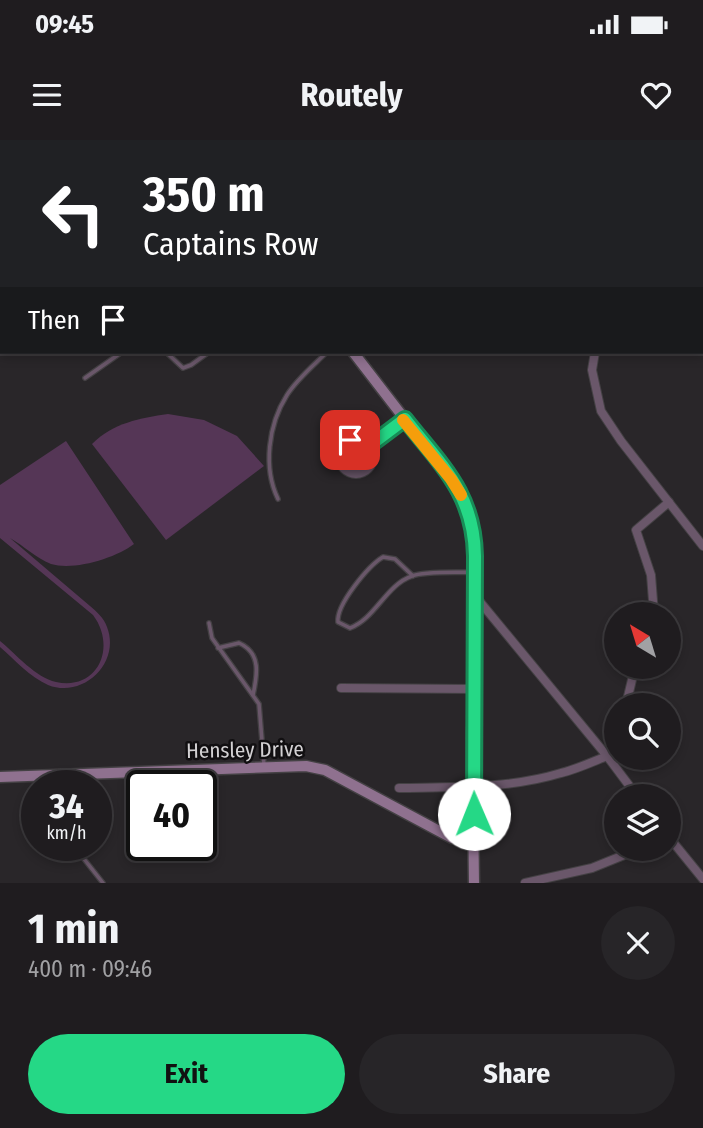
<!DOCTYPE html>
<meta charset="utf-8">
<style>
:root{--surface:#1f1c1f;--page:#272528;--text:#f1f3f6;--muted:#a1a1a4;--line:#3c3a3d;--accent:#25d886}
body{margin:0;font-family:"Fira Sans Condensed",sans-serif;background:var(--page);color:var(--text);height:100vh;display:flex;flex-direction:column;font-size:26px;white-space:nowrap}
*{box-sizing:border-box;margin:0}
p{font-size:23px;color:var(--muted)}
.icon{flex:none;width:38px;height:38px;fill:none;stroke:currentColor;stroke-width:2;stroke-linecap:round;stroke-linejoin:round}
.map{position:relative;height:743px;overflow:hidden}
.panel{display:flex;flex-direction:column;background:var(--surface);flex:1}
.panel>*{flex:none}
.top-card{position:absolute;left:0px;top:0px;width:704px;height:214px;box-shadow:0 4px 10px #0003,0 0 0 2px var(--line);background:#202124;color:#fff;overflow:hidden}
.needle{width:46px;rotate:322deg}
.fabs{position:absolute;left:604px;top:462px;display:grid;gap:14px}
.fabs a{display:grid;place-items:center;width:77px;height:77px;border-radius:50%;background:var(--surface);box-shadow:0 4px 10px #0003,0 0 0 2px var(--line);font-size:35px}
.speed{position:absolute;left:21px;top:630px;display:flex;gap:14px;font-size:35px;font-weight:700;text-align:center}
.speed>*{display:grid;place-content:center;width:91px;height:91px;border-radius:50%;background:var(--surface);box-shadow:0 4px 10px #0003,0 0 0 2px var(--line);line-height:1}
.speed small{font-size:18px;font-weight:400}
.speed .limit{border:4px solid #111;border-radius:10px;background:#fff;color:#111}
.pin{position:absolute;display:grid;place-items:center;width:60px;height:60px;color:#fff;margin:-30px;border-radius:14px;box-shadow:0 4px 10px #0006}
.me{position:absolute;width:77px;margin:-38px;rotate:359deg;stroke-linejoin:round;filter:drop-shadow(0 0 5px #0008)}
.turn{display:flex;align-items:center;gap:24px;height:147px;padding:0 28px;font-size:32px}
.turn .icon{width:91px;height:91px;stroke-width:2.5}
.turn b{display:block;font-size:49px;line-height:60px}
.then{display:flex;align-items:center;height:66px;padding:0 28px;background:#0003;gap:14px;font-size:26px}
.round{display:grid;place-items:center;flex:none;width:74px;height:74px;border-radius:37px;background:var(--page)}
.head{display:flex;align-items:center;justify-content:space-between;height:119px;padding:0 28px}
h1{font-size:42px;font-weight:700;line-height:52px}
.primary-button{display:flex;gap:14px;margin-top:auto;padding:14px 28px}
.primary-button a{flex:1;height:80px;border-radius:42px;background:var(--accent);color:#111;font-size:28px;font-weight:700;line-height:80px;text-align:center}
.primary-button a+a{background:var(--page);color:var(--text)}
.status{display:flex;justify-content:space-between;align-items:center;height:49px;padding:0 35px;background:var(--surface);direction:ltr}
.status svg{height:19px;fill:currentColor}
header{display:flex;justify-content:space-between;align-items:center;height:91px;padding:0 28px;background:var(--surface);font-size:32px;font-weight:700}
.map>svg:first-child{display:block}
.green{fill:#553656}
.water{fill:#250127}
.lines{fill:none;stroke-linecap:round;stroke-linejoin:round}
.lane-casing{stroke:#444144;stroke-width:6}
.street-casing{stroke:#444144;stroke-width:10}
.secondary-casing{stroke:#444144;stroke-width:13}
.lane{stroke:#6a576a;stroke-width:3.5}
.street{stroke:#6a576a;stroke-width:8}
.secondary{stroke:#8f718f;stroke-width:10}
.route-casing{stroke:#188c57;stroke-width:18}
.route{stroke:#25d886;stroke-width:12}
.slow{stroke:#f59e0b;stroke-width:12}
.labels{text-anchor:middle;stroke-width:5;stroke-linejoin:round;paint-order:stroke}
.street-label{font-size:21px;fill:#d3d1d3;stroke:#110f11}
</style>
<div class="status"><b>09:45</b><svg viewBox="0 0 49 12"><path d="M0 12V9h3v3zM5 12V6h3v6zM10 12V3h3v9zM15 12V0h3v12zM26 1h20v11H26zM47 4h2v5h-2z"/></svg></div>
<header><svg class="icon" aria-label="menu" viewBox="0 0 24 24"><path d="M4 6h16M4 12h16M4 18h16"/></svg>Routely<svg class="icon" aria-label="heart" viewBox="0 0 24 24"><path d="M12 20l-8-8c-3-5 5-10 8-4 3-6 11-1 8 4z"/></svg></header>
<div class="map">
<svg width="703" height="743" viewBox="0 0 703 743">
<rect width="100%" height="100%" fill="#292629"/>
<g class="green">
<path d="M168 274 204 280 237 296 264 326 166 400 92 304C113 283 140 278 168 274Z"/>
<path d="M66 301 134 404C116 418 74 431 51 424 36 418 24 406 10 398L90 466C97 472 104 478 107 487 121 523 83 559 48 545 30 537 15 520 0 507V501C16 514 36 538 56 542 98 551 117 507 93 475L0 398V345Z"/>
</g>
<path class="water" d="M0 0H269L2 2 0 137Z"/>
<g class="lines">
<defs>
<g id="lane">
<path d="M435 2 436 0"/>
<path d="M166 212 183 228 191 225 209 212"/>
<path d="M85 238 122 212"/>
<path d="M278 359C263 328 268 285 287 255 297 239 314 225 327 212"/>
<path d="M413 436 395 419 383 417C368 426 336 465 338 482L350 488C375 479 386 445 412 436 425 431 458 433 473 432"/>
<path d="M209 483 212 498 259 564 264 625"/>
<path d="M218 508 239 503C262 513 257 536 253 555"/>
<path d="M73 705 103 743"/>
</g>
<g id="street">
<path d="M328 2 330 0"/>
<path d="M0 174 2 175"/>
<path d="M595 212 592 230 601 271 621 301 703 406"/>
<circle cx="356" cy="317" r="17"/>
<path d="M369 305 405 279"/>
<path d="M476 457 607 616 637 656"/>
<path d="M654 474 651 435 636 390 669 362"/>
<path d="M341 548 475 549"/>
<path d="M626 565 635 527"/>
<path d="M399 648C453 647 508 649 561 633 577 629 592 622 607 616L616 597"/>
<path d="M668 696 703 739"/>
<path d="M525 743 592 728 639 709"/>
</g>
<g id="secondary">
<path d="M353 212 451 339 468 368 472 383 475 400 476 457 475 549 472 592 474 743"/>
<path d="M0 637 306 626 325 630 452 698 474 701"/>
</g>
</defs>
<use href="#lane" class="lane-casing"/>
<use href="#street" class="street-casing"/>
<use href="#secondary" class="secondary-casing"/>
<use href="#lane" class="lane"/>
<use href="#street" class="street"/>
<use href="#secondary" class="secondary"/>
</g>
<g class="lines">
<defs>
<path id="route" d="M350 300 362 301 369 306 405 279C441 325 474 353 475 416L474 674"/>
</defs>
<use href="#route" class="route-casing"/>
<use href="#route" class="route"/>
<path class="slow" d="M403 280 451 339 461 355"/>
</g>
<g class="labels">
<g class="street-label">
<text transform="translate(245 610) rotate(-1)" y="7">Hensley Drive</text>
</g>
</g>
</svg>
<div class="fabs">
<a><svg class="needle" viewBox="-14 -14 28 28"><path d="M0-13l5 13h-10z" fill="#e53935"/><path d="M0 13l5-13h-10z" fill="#a1a1a4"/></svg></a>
<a><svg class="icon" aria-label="search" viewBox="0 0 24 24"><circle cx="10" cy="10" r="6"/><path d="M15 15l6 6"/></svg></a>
<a><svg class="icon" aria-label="layers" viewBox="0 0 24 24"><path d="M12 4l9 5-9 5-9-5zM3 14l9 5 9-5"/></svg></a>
</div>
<div class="speed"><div>34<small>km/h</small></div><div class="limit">40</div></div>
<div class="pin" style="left:350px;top:300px;background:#d93025"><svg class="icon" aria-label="arrive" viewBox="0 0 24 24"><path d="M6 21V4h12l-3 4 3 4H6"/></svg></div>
<svg class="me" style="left:474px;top:674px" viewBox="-20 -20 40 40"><circle r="19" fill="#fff"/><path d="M0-13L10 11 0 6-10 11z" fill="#25d886"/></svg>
<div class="top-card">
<div class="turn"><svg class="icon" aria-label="left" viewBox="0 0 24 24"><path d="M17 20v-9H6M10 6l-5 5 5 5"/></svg><div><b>350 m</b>Captains Row</div></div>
<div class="then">Then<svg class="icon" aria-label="arrive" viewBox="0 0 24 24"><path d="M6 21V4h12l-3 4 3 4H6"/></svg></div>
</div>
</div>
<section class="panel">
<div class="head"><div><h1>1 min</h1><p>400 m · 09:46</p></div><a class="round"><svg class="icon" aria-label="close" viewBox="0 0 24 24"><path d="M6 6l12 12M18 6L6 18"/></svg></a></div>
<div class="primary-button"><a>Exit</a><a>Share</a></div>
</section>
